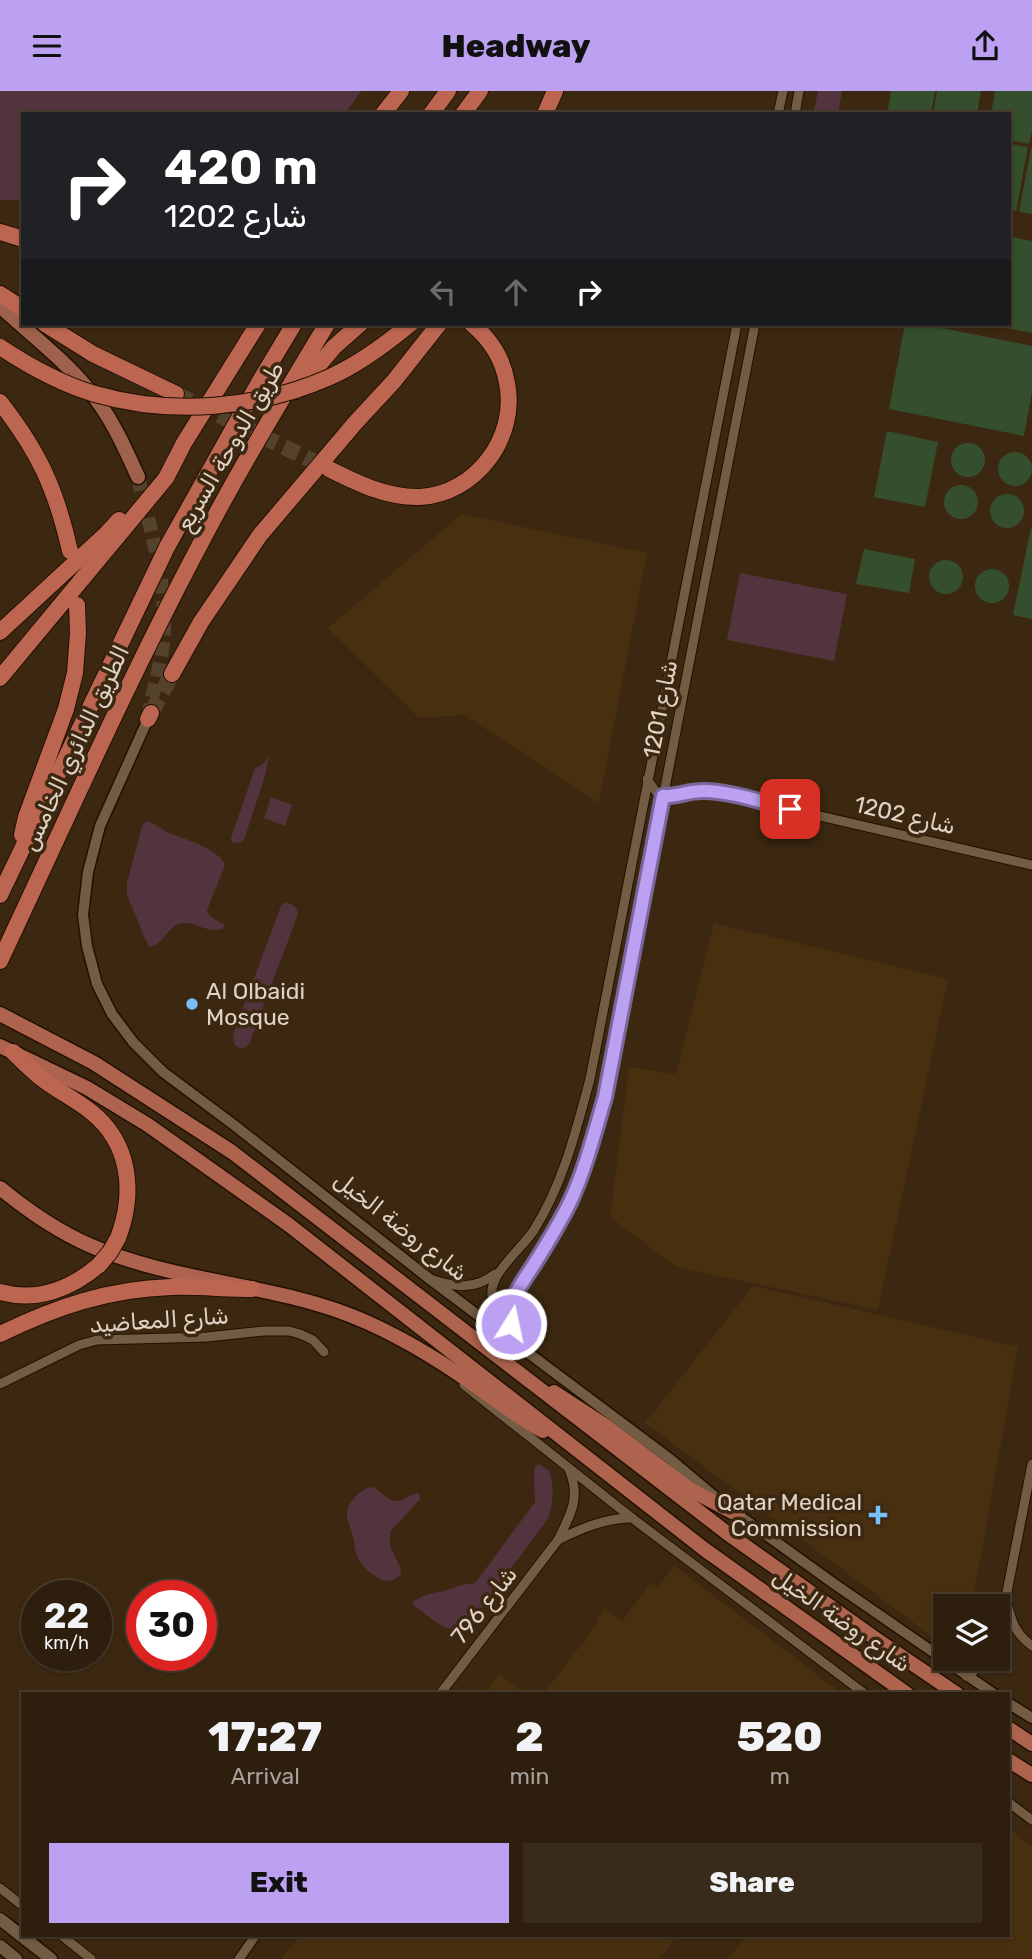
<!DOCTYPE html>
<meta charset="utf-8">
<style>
:root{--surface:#2d1e0d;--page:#392b1b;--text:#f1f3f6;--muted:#a7a29d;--line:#483c2e;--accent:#bca0f2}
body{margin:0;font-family:Rubik,Vazirmatn,sans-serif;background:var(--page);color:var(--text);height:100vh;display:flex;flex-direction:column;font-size:26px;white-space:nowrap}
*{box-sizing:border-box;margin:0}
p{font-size:23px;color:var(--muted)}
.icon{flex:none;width:38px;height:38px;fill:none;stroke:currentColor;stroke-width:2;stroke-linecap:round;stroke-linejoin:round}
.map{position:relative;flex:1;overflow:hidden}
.drawer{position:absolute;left:21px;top:1601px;width:989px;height:245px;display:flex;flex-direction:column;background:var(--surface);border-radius:0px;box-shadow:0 2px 5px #0004,0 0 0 2px var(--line)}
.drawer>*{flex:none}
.guide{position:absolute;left:21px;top:21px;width:990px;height:214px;border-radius:0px;box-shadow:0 2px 5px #0004,0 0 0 2px var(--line);background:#202124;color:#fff;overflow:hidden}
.controls{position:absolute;left:933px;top:1503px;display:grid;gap:14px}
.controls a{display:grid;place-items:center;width:77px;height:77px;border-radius:0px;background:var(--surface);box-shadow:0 2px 5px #0004,0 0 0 2px var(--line);font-size:35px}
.speed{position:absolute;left:21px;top:1489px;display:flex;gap:14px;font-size:35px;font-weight:700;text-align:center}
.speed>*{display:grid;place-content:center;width:91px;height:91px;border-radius:50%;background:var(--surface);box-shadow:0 2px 5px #0004,0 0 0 2px var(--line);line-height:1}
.speed small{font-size:18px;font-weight:400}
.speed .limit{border:10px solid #d22;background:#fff;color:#111}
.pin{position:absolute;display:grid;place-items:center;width:60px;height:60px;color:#fff;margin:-30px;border-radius:14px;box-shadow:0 4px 10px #0006}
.me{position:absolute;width:77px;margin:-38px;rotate:10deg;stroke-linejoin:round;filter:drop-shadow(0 0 5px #0008)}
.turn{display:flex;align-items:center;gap:24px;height:147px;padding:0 28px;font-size:32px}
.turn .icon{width:91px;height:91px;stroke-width:2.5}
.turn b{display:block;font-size:49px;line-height:60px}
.lanes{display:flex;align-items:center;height:66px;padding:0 28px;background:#0003;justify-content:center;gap:35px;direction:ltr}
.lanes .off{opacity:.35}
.eta{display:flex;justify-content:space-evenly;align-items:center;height:119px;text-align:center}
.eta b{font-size:42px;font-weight:800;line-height:49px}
.cta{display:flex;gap:14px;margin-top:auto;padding:14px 28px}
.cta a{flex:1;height:80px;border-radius:0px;background:var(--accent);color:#111;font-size:28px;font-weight:800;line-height:80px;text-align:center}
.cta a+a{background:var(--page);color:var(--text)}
header{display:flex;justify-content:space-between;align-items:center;height:91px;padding:0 28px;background:var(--accent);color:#111;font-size:32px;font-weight:800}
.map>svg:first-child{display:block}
.built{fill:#472f10}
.green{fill:#53333d}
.water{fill:#354e2e}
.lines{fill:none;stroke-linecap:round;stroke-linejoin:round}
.primary-tunnel{stroke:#55422c;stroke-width:14;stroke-dasharray:14 7;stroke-linecap:butt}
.motorway-tunnel{stroke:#55422c;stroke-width:16;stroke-dasharray:16 8;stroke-linecap:butt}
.minor-casing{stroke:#221000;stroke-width:11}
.tertiary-casing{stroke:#221000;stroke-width:13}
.secondary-casing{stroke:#221000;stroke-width:15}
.primary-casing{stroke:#221000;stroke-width:17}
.trunk-casing{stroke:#221000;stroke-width:17}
.motorway-casing{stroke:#221000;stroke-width:18}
.minor{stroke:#725c44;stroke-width:9}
.tertiary{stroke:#725c44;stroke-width:10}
.secondary{stroke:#725c44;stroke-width:12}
.primary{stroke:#9e614b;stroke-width:14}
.trunk{stroke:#ad634e;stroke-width:14}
.motorway{stroke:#bc6550;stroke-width:16}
.motorway-bridge-casing{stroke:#221000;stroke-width:18;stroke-linecap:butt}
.motorway-bridge{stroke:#bc6550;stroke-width:16}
.route-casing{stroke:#7a689d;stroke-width:18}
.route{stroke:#bca0f2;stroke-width:12}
.poi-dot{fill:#78bff8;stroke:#3c2811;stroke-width:2.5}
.labels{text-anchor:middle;stroke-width:7;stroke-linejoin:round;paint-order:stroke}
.street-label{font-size:23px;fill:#e0d3c5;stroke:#3c2811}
.poi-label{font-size:23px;fill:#e0d3c5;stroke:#3c2811;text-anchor:start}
</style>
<header><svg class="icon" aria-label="menu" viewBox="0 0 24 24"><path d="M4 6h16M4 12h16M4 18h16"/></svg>Headway<svg class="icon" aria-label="share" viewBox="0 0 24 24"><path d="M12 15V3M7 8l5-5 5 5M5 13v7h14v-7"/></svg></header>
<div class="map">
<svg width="1032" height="1868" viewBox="0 0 1032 1868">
<rect width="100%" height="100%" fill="#3c2811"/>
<g class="built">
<path d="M462 423 647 462 599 712 464 624 419 627 328 537Z"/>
<path d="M714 832 948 888 878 1219 676 1176 610 1126 629 976 676 983Z"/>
<path d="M753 1195 1018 1256 974 1503 964 1515 945 1516V1538L937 1549 645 1332Z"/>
<path d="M674 1474 842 1603H543L598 1532 595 1529 605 1517 622 1530 650 1492 658 1497Z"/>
<path d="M499 1583 525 1603H484Z"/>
<path d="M1008 1737 1032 1755V1868H728L746 1845 1008 1844Z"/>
<path d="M300 1845V1844L677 1845 659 1868H281Z"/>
</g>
<g class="green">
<path d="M0 0H361L345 23H23V109H0Z"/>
<path d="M818 0H842L838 23H813Z"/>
<path d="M740 482 847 503 834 570 727 549Z"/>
<path d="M269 665 265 685 244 749 239 752 232 751 231 747 255 677 262 674Z"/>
<path d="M271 706 292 714 285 735 264 727Z"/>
<path d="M147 730C155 732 160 738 167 741 185 749 214 755 225 773L223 779 207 819C208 826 218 830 224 833L223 838C205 842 197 831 182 832 168 834 165 852 150 856L146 850 127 804V792L141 739 144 732Z"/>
<path d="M284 812C293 811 299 817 297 826L250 951 246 956C235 960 231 950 234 941L281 815Z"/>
<path d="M539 1373C542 1375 547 1378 549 1380 555 1392 553 1418 547 1429L466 1538C449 1545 427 1524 413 1514V1511C427 1501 436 1503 451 1498 460 1495 463 1492 473 1493L476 1491 535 1411 534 1381 535 1376Z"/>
<path d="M372 1396C379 1399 385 1407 392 1409 402 1413 409 1402 419 1402L420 1408 390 1441V1455L401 1478 400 1485 393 1489 383 1490C373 1484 363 1477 358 1467 354 1460 355 1452 353 1445 351 1438 347 1431 347 1423 347 1412 361 1397 372 1396Z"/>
</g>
<g class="water">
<path d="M891 0H935L931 23H887Z"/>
<path d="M937 0H981L977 23H933Z"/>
<path d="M995 0H1032V39L1029 53 1010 49V23H991Z"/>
<path d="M1010 53 1028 56 1016 120 1010 119Z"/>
<path d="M1031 57H1032V123L1019 121Z"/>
<path d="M1010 146 1032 150V242L985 233H1010Z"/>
<path d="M905 233H922L1032 255V301L1024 345 889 318Z"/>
<path d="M887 340 938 351 925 416 874 406Z"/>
<circle cx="968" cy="369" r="17"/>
<circle cx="1015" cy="378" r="17"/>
<circle cx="961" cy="411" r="17"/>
<circle cx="1007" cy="420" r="17"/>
<path d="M1031 437 1032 438V528L1013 524Z"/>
<path d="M864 458 915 468 909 502 856 493Z"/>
<circle cx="946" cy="486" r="17"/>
<circle cx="992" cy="495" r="17"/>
</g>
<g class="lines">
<path class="primary-tunnel" d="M138 386C150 437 166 489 164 541 163 566 154 596 149 621"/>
<g class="motorway-tunnel">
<path d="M176 303 329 378"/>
<path d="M151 622 172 583"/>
</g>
<defs>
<g id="minor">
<path d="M778 23 783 0"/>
<path d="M795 23 799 0"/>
<path d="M647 688 657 702 663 705 702 700 716 701 1032 774"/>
<path d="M433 1189C455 1196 475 1199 495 1183"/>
<path d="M515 1201 505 1210H498L492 1205C489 1182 522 1158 534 1139 563 1093 576 1040 590 988L737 233"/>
<path d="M521 1256 509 1224 516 1201 552 1144 571 1108 591 1053 605 1006 755 233"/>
<path d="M0 1293 79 1254 97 1249 207 1246 264 1240H289L300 1243 313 1249 324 1261"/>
<path d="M464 1294 632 1427 865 1603"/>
<path d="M558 1449C579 1438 609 1426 632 1427"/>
<path d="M1006 1509C1012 1531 1014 1541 1032 1555"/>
<path d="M998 1547 1032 1373"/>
<path d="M966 1585 981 1575 988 1568"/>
<path d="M440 1603 558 1449C571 1423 581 1406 569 1378"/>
<path d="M1008 1711 1032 1729"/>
<path d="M0 1797 23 1815"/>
<path d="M61 1844 91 1868"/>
<path d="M239 1868 256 1844"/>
</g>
<g id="tertiary">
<path d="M148 628 100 735 88 781 83 824 87 855 97 893 112 923 133 951 163 981 234 1034 431 1189 670 1368 720 1410"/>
<path d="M733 1420 833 1492 994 1603"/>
<path d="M1008 1612 1032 1627"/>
</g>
<g id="secondary">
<path d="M0 1828 51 1868"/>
<path d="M0 1855 16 1868"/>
</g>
<path id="primary" d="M0 215C29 242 61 266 87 297 109 321 125 357 138 386"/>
<g id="trunk">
<path d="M0 923 94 972 232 1061 727 1442 873 1546 957 1603"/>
<path d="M0 955 87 997 148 1034 289 1134 704 1458 907 1603"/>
<path d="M0 1097C28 1120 57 1140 89 1154 173 1191 268 1192 352 1225 397 1243 438 1268 477 1296 499 1311 520 1328 543 1340"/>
<path d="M554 1301 606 1335 691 1399 738 1424"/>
<path d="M1008 1637 1032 1653"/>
<path d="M1008 1669 1032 1684"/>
</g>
<g id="motorway">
<path d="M383 23 401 0"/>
<path d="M431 23 448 0"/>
<path d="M463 23 480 0"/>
<path d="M545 23 555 0"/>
<path d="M0 141 23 148"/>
<path d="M0 203 23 218"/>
<path d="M45 233 93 263 176 303"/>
<path d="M297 300 334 256 360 233"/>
<path d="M0 311C39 361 56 398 70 460"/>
<path d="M329 378C357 392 387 407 420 406 476 403 518 346 507 292 503 268 490 248 472 233"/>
<path d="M0 541 107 442 119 429"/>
<path d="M172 583 201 531 260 444 356 331 394 290 439 233"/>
<path d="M0 587 166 387 184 352 258 233"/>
<path d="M148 628 151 622"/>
<path d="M22 744 26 726 66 618 75 582 78 542 77 514"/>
<path d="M0 804 167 456 261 288 294 233"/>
<path d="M0 870C64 734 125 596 195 463 236 384 281 309 327 233"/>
<path d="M13 961C22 970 31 979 41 987 56 999 75 1008 90 1020 131 1052 135 1102 118 1147"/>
<path d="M0 1201C37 1211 71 1198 99 1174"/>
<path d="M0 1243C56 1216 108 1198 171 1196 197 1195 225 1198 252 1198"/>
</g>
</defs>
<use href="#minor" class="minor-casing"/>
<use href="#tertiary" class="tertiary-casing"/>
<use href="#secondary" class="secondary-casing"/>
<use href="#primary" class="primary-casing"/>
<use href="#trunk" class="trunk-casing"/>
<use href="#motorway" class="motorway-casing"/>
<use href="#minor" class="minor"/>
<use href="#tertiary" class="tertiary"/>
<use href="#secondary" class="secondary"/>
<use href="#primary" class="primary"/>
<use href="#trunk" class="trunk"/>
<use href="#motorway" class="motorway"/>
<defs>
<g id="motorway-bridge">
<path d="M0 256C30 276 61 293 95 303 172 325 258 318 330 286 359 273 386 253 410 233"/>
<path d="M99 1174 110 1161 118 1147"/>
</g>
</defs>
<use href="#motorway-bridge" class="motorway-bridge-casing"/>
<use href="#motorway-bridge" class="motorway-bridge"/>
</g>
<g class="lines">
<defs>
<path id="route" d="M511 1233C506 1212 522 1192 533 1175 547 1153 560 1132 571 1109 586 1076 595 1040 605 1006L663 705C676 706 688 700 702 700 726 699 765 712 790 718"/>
</defs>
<use href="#route" class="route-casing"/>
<use href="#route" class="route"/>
</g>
<g class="poi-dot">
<circle cx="192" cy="913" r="7"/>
<path d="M874.5 1413.5h7v7h7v7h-7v7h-7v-7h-7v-7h7z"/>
</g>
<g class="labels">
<g class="street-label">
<text transform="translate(230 355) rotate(-60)" y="8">طريق الدوحة السريع</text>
<text transform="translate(660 618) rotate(-79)" y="8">شارع 1201</text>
<text transform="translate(75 657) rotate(-65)" y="8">الطريق الدائري الخامس</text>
<text transform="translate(905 724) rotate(13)" y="8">شارع 1202</text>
<text transform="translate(401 1135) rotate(38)" y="8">شارع روضة الخيل</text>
<text transform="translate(159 1229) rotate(-4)" y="8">شارع المعاضيد</text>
<text transform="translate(484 1514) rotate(-52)" y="8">شارع 796</text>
<text transform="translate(842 1529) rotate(35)" y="8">شارع روضة الخيل</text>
</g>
<g class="poi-label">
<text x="206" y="908">Al Olbaidi<tspan x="206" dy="26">Mosque</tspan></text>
<text x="862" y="1419" text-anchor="end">Qatar Medical<tspan x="862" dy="26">Commission</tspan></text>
</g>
</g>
</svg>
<div class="controls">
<a><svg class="icon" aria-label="layers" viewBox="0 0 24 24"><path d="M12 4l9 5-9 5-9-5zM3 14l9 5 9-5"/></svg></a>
</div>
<div class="speed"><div>22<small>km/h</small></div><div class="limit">30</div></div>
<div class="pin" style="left:790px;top:718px;background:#d93025"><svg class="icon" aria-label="arrive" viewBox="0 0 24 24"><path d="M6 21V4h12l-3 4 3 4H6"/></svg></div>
<svg class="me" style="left:511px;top:1233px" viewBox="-20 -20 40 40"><circle r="17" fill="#bca0f2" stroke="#fff" stroke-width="3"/><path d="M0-11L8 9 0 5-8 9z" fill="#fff"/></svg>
<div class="guide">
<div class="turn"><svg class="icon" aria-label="right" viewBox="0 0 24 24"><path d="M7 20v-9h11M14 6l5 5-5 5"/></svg><div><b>420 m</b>شارع 1202</div></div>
<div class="lanes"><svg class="icon off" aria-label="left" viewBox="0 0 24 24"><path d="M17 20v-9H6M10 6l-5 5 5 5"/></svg><svg class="icon off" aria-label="ahead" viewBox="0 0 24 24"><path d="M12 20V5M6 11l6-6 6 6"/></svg><svg class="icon" aria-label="right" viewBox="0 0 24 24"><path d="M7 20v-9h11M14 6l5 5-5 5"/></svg></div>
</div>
<section class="drawer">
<div class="eta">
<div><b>17:27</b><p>Arrival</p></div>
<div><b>2</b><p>min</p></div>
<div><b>520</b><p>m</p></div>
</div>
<div class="cta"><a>Exit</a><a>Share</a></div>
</section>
</div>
